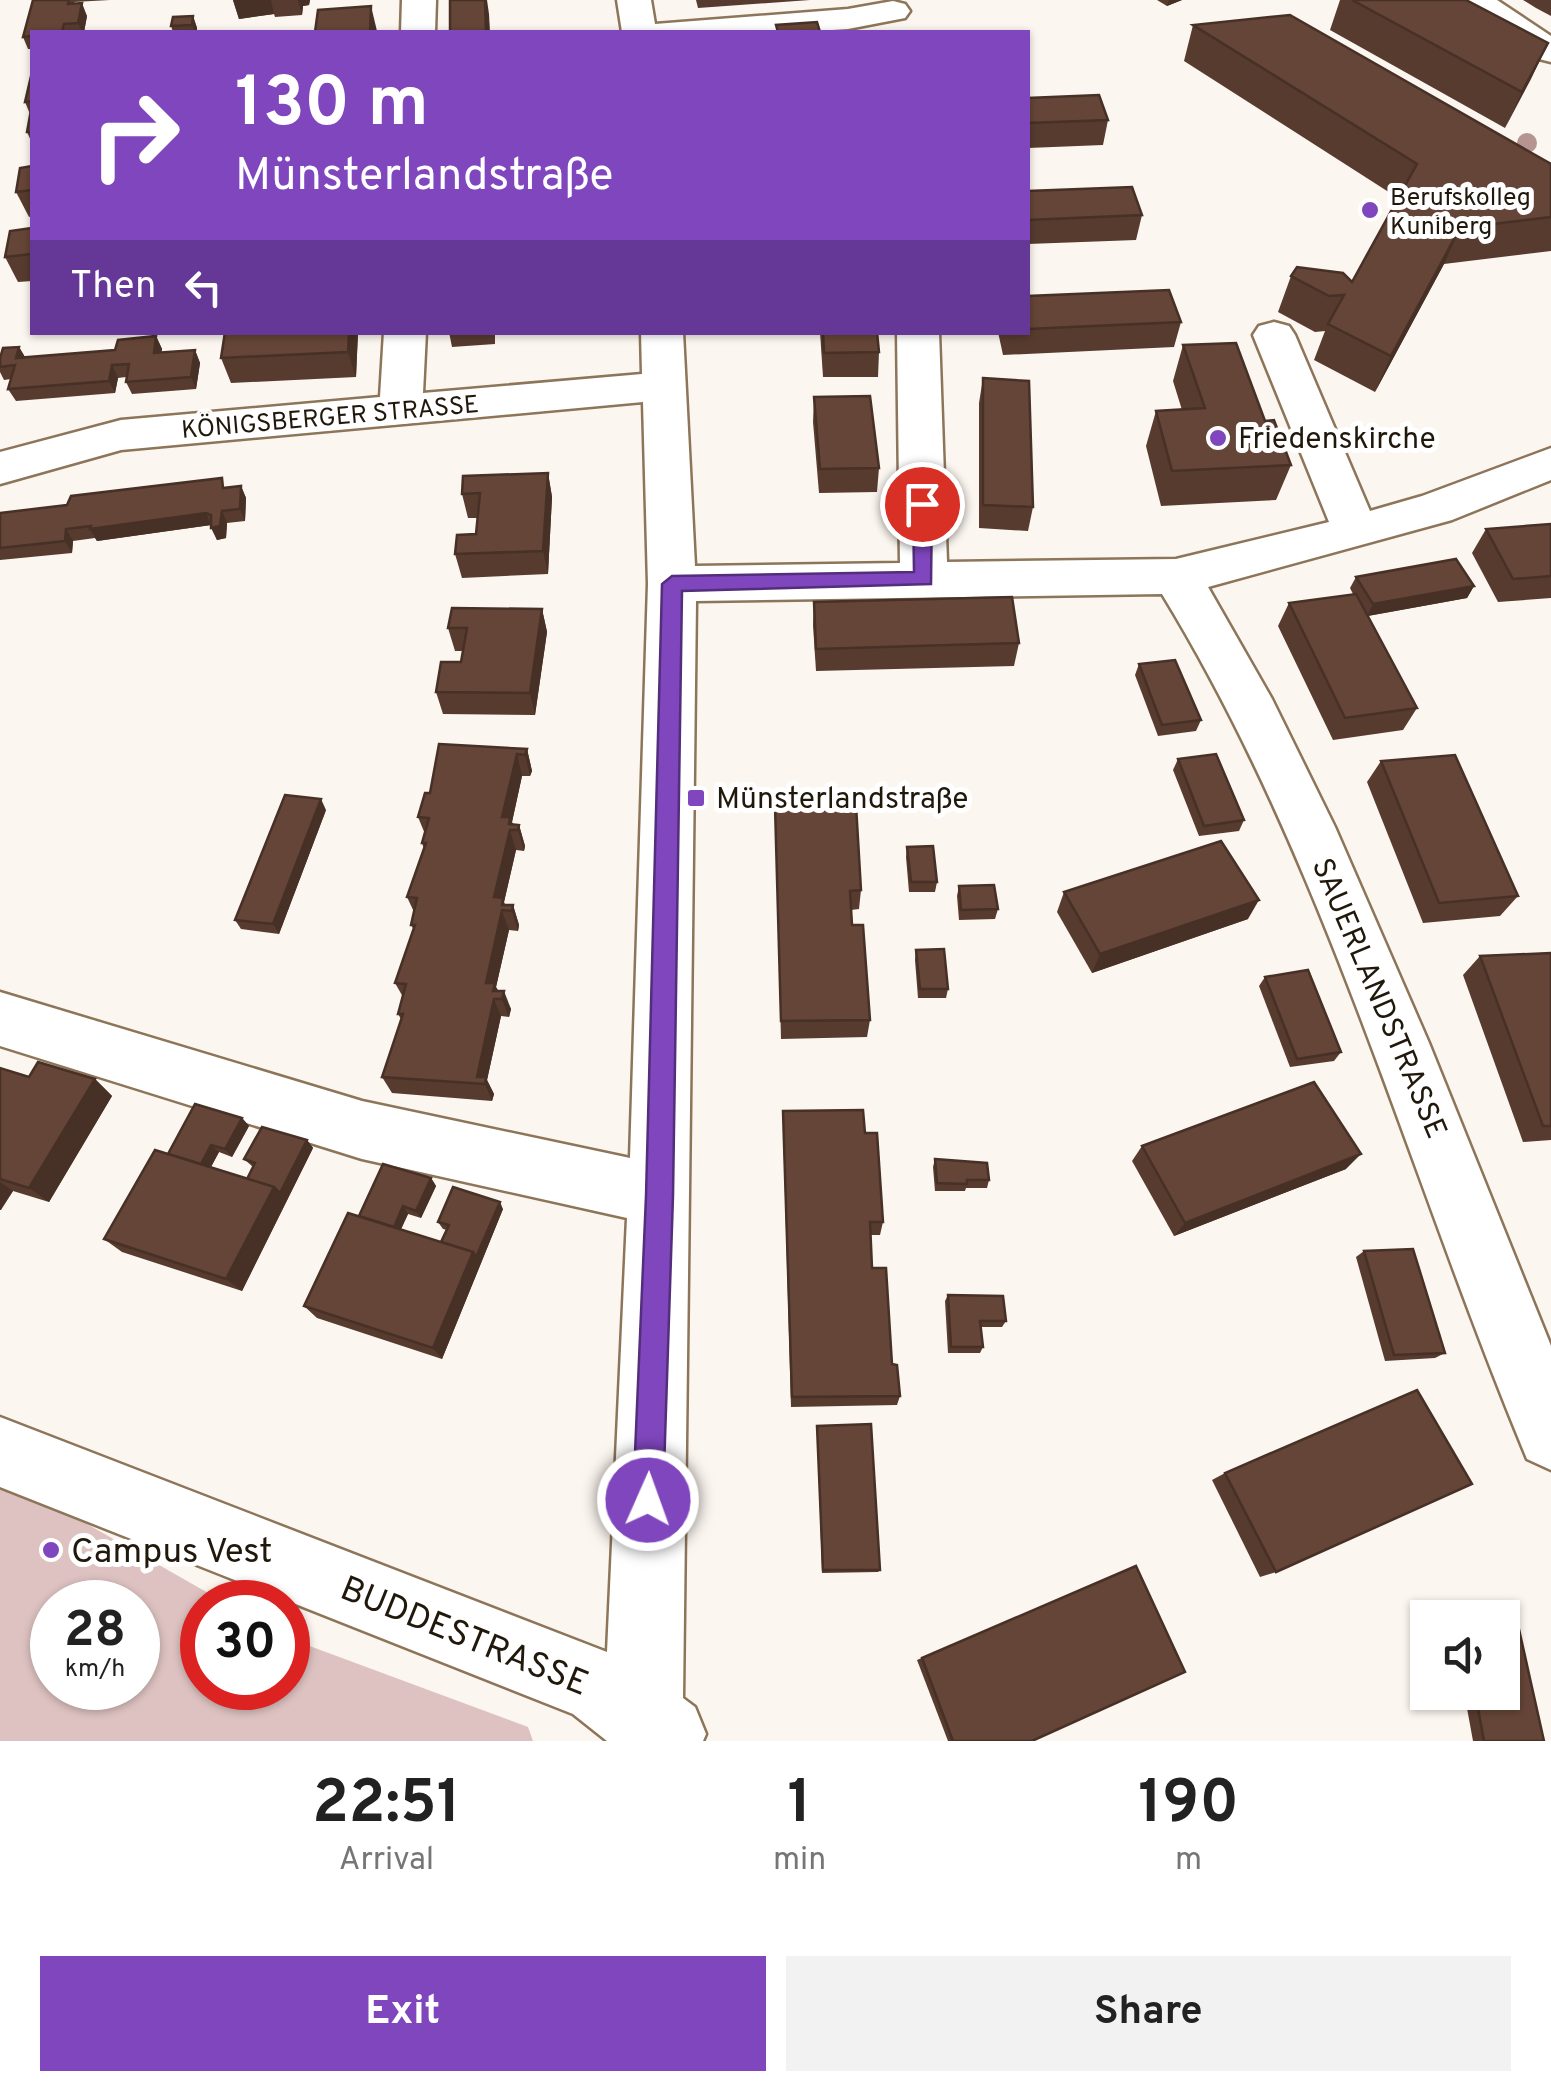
<!DOCTYPE html>
<meta charset="utf-8">
<style>
:root{--surface:#fff;--page:#f2f2f2;--text:#222;--muted:#767676;--accent:#7f46bd}
body{margin:0;font-family:Overpass,sans-serif;background:var(--page);color:var(--text);height:100vh;display:flex;flex-direction:column;font-size:38px;white-space:nowrap}
*{box-sizing:border-box;margin:0}
p{font-size:32px;color:var(--muted)}
.icon{flex:none;width:55px;height:55px;fill:none;stroke:currentColor;stroke-width:2;stroke-linecap:round;stroke-linejoin:round}
.map{position:relative;height:1741px;overflow:hidden}
.sheet{display:flex;flex-direction:column;background:var(--surface);flex:1}
.sheet>*{flex:none}
.hud{position:absolute;left:30px;top:30px;width:1000px;height:305px;border-radius:0px;box-shadow:0 2px 8px #0004;background:#7f46bd;color:#fff;overflow:hidden}
.controls{position:absolute;left:1410px;top:1600px;display:grid;gap:20px}
.controls a{display:grid;place-items:center;width:110px;height:110px;border-radius:0px;background:var(--surface);box-shadow:0 2px 8px #0004;font-size:50px}
.speed{position:absolute;left:30px;top:1580px;display:flex;gap:20px;font-size:50px;font-weight:700;text-align:center}
.speed>*{display:grid;place-content:center;width:130px;height:130px;border-radius:50%;background:var(--surface);box-shadow:0 2px 8px #0004;line-height:1}
.speed small{font-size:25px;font-weight:400}
.speed .limit{border:15px solid #d22;background:#fff;color:#111}
.pin{position:absolute;display:grid;place-items:center;width:85px;height:85px;color:#fff;margin:-42px;border:5px solid #fff;border-radius:50%;box-shadow:0 2px 10px #0007}
.me{position:absolute;width:110px;margin:-55px;rotate:2deg;stroke-linejoin:round;filter:drop-shadow(0 0 8px #0008)}
.turn{display:flex;align-items:center;gap:35px;height:210px;padding:0 40px;font-size:45px}
.turn .icon{width:130px;height:130px;stroke-width:2.5}
.turn b{display:block;font-size:70px;line-height:85px}
.then{display:flex;align-items:center;height:95px;padding:0 40px;background:#0003;gap:20px;font-size:38px}
.eta{display:flex;justify-content:space-evenly;align-items:center;height:170px;text-align:center}
.eta b{font-size:60px;font-weight:700;line-height:70px}
.cta{display:flex;gap:20px;margin-top:auto;padding:20px 40px}
.cta a{flex:1;height:115px;border-radius:0px;background:var(--accent);color:#fff;font-size:40px;font-weight:700;line-height:115px;text-align:center}
.cta a+a{background:var(--page);color:var(--text)}
.map>svg:first-child{display:block}
.green{fill:#ddc2c1;fill-rule:evenodd}
.lines{fill:none;stroke-linecap:round;stroke-linejoin:round}
.minor-casing{stroke:#8d7559;stroke-width:5}
.minor{fill:#fff;fill-rule:evenodd}
.tree{fill:#b69492}
.wall{fill:#573b2f}
.shaded-wall{fill:#473026}
.building{fill:#654537;stroke:#473026;stroke-width:2.5}
.route{fill:#7f46bd;stroke:#532e7b;stroke-width:2.5}
.poi-dot{fill:#7f46bd;stroke:#fff;stroke-width:4}
.labels{text-anchor:middle;stroke-width:10;stroke-linejoin:round;paint-order:stroke}
.far-poi-label{font-size:25px;fill:#21180c;stroke:#fff;text-anchor:start}
.far-street-label{font-size:25px;fill:#21180c;stroke:#fff}
.poi-label{font-size:30px;fill:#21180c;stroke:#fff;text-anchor:start}
.street-label{font-size:30px;fill:#21180c;stroke:#fff}
.near-poi-label{font-size:35px;fill:#21180c;stroke:#fff;text-anchor:start}
.near-street-label{font-size:35px;fill:#21180c;stroke:#fff}
</style>
<div class="map">
<svg width="1551" height="1741" viewBox="0 0 1551 1741">
<rect width="100%" height="100%" fill="#fcf6f0"/>
<path class="green" d="M0 1488 73 1516 224 1602H202V1688H288V1638L528 1727 533 1741H0ZM52 1602H138V1688H52Z"/>
<g class="lines">
<defs>
<g id="minor">
<path d="M402 0H436L435 32H401Z"/>
<path d="M617 0H651L655 24 848 9 893 1 905 4 910 11 905 18 848 29 800 32H622Z"/>
<path d="M1458 0H1497L1551 36V62L1539 59Z"/>
<path d="M1274 322 1289 326 1295 335 1370 511 1422 496 1551 448V480L1452 520 1208 587 1272 699 1335 827 1429 1043 1551 1346V1470L1527 1459C1407 1171 1326 862 1162 594L696 601 683 1698 695 1707 706 1734 703 1741H607L573 1714 0 1487V1417L607 1652 627 1218 362 1159 0 1046V992L362 1101 630 1158 648 584 643 402 121 450 0 484V452L121 420 380 397 384 332H426L423 393 642 374 641 332H683L695 566 900 563 897 332H939L947 562 1176 559 1329 522 1253 335 1259 326Z"/>
</g>
</defs>
<use href="#minor" class="minor-casing"/>
<use href="#minor" class="minor"/>
</g>
<circle class="tree" cx="1527" cy="143" r="10"/>
<g class="wall">
<path d="M33 0H110L74 2 87 16 84 32H32V49H28L23 37Z"/>
<path d="M233 0H310L309 5 303 6 302 15 275 17 274 14 239 19Z"/>
<path d="M696 0H810L698 8Z"/>
<path d="M1157 0H1182L1167 6Z"/>
<path d="M1340 0H1466L1548 43 1505 128 1330 30Z"/>
<path d="M1523 0H1551V16L1536 8Z"/>
<path d="M193 16 197 28V32H173L171 26Z"/>
<path d="M1193 25 1551 164V251L1444 264 1375 392 1314 360 1325 331 1315 332 1278 312 1291 276 1352 282 1398 198 1184 61Z"/>
<path d="M32 72V143L27 132 30 114 25 102Z"/>
<path d="M1028 98 1108 120 1103 145 1028 148Z"/>
<path d="M32 166V216L29 217 16 192Z"/>
<path d="M1028 191 1142 215 1136 240 1028 244Z"/>
<path d="M32 228V281L18 282 5 257Z"/>
<path d="M1028 296 1181 322 1174 347 1003 355 998 332H1028Z"/>
<path d="M358 332 356 377 231 383 221 358Z"/>
<path d="M449 332H495V344L452 347Z"/>
<path d="M820 332H877L879 352 878 377H823Z"/>
<path d="M156 336 162 349 161 353 195 350 200 363 196 389 132 394 126 382V377L118 378 115 393 16 401 8 389 11 379 4 380 0 372V358L19 347 25 357 115 350Z"/>
<path d="M1183 345 1265 421 1291 465 1276 500 1161 506 1146 446 1156 411 1182 410 1173 381Z"/>
<path d="M983 378 1033 507 1028 531 979 528V403Z"/>
<path d="M814 397 879 468 877 492 819 493 813 422Z"/>
<path d="M548 473 552 497 548 574 462 578 455 554 476 534 478 518H468L462 494Z"/>
<path d="M241 486 246 498 245 521 227 523 226 538 217 540 211 525 97 541 95 538 73 541 72 553 0 560V513Z"/>
<path d="M1551 524V598L1498 602 1472 553 1486 529Z"/>
<path d="M1356 577 1474 586 1467 598 1368 616 1417 708 1403 730 1333 740 1278 626 1289 603 1353 594 1350 588Z"/>
<path d="M814 602 1019 643 1014 666 816 671 813 625Z"/>
<path d="M542 609 547 632 535 715 443 714 436 692 461 662 463 651H455L448 628Z"/>
<path d="M1139 664 1201 720 1196 731 1158 736 1135 675Z"/>
<path d="M527 749 532 771 530 776H522L512 822 513 824 519 825 525 846 524 851 516 850 504 902 505 905H513L519 925 518 931 509 930 496 987 511 1009 509 1017 501 1016 487 1080 494 1094 492 1101 392 1093 382 1077 401 1019 398 1014 403 997 395 983 414 930 411 925 414 912 407 897 424 849 422 843 425 834 418 817 430 793Z"/>
<path d="M1178 759 1244 820 1239 831 1199 836 1173 770Z"/>
<path d="M1381 761 1518 896 1500 916 1423 923 1367 782Z"/>
<path d="M775 806 861 890 859 909 851 910 852 925 870 1020 867 1037 781 1039Z"/>
<path d="M326 810 279 934 241 929 235 920Z"/>
<path d="M907 847 937 882 935 892H909L906 857Z"/>
<path d="M959 886 998 909 995 919 959 920 957 896Z"/>
<path d="M1064 892 1248 919 1092 973 1057 912Z"/>
<path d="M916 950 948 989 946 998H918L915 960Z"/>
<path d="M1551 953V1140L1523 1142 1463 975 1480 956Z"/>
<path d="M1265 977 1341 1052 1334 1061 1290 1067 1259 986Z"/>
<path d="M0 1068 29 1077 95 1079 112 1096 49 1202 13 1191 0 1210Z"/>
<path d="M242 1118 249 1126 232 1157 219 1152 211 1167 247 1179 253 1167 244 1159 307 1140 313 1148 242 1291 122 1252 104 1239 168 1154Z"/>
<path d="M783 1126 865 1133 883 1222 880 1235H871L872 1268 892 1364 900 1396 897 1405 791 1407Z"/>
<path d="M1142 1146 1346 1169 1174 1236 1132 1161Z"/>
<path d="M935 1159 989 1180 987 1188H966L965 1191H935L933 1167Z"/>
<path d="M431 1178 436 1186 421 1218 408 1214 401 1229 441 1242 447 1230 443 1229 438 1222 503 1209 442 1359 317 1318 304 1306 359 1216Z"/>
<path d="M1364 1251 1445 1353 1435 1358 1385 1361 1356 1257Z"/>
<path d="M948 1295 1006 1321 1002 1327H981L983 1347 980 1353H948L945 1301Z"/>
<path d="M817 1426 880 1570 878 1572 822 1573Z"/>
<path d="M1225 1473 1276 1572 1260 1577 1212 1480Z"/>
<path d="M1136 1566 1032 1741H948L917 1660Z"/>
<path d="M1460 1613 1516 1616 1544 1741H1473L1464 1692H1502V1618H1449V1615Z"/>
</g>
<g class="shaded-wall">
<path d="M233 0H271L274 14 239 19Z"/>
<path d="M298 0H310L309 5 303 6 302 15Z"/>
<path d="M485 0H487L489 14 490 32H486Z"/>
<path d="M1169 0H1182L1167 6Z"/>
<path d="M82 3 87 16 84 32H82L78 23Z"/>
<path d="M371 6 377 31V32H370Z"/>
<path d="M193 16 197 28V32H195L192 25Z"/>
<path d="M1548 43 1531 79 1505 128 1522 92Z"/>
<path d="M1460 228 1444 264 1375 392 1391 356Z"/>
<path d="M349 332H358L356 377 348 352Z"/>
<path d="M156 336 162 349 159 366 154 353Z"/>
<path d="M19 347 26 359 16 358Z"/>
<path d="M195 350 200 363 196 389 191 377Z"/>
<path d="M112 365 118 378 115 393 109 381Z"/>
<path d="M548 473 552 497 548 574 543 551Z"/>
<path d="M241 486 246 498 245 521 240 509Z"/>
<path d="M222 511 227 523 226 538 217 540 211 528Z"/>
<path d="M206 513 211 525 97 541 90 529Z"/>
<path d="M66 529 73 541 72 553 65 541Z"/>
<path d="M1474 586 1467 598 1367 616 1373 604Z"/>
<path d="M542 609 547 632 535 715 530 693Z"/>
<path d="M527 749 532 771 530 776 525 755Z"/>
<path d="M517 754 522 776 512 822 514 830 510 831 516 850 504 902 507 911H502L509 930 496 987 501 999 486 983 502 817Z"/>
<path d="M321 799 326 810 279 934 273 924Z"/>
<path d="M519 825 525 846 524 851 518 830Z"/>
<path d="M1259 900 1248 919 1092 973 1100 954Z"/>
<path d="M513 905 519 925 518 931 512 911Z"/>
<path d="M504 991 511 1009 509 1017 502 999Z"/>
<path d="M494 999 501 1016 487 1080 494 1094 492 1101 485 1084 477 1077Z"/>
<path d="M95 1079 112 1096 49 1202 29 1188Z"/>
<path d="M242 1118 249 1126 232 1157 225 1149Z"/>
<path d="M307 1140 313 1148 242 1291 226 1279 274 1187Z"/>
<path d="M211 1145 219 1152 206 1176 198 1168Z"/>
<path d="M1361 1154 1346 1169 1174 1236 1185 1223Z"/>
<path d="M431 1178 436 1186 421 1218 416 1211Z"/>
<path d="M0 1182 13 1191 1 1210H0Z"/>
<path d="M500 1202 503 1209 442 1359 433 1348 473 1252Z"/>
<path d="M403 1206 408 1214 397 1238 392 1231Z"/>
</g>
<g class="building">
<path d="M33 0H69L68 4 82 3 78 23 64 24 62 32H32V36L23 37Z"/>
<path d="M450 0H485L486 32H450Z"/>
<path d="M1352 0H1466L1548 43 1522 92Z"/>
<path d="M371 6 370 32H315L318 10Z"/>
<path d="M1290 15 1551 164V217L1460 228 1391 356 1328 324 1344 295 1329 296 1291 276 1297 267 1343 273 1352 282 1417 164 1193 25Z"/>
<path d="M193 16 192 25 171 26 173 17Z"/>
<path d="M817 22 820 32H778L776 25Z"/>
<path d="M32 72V101L25 102Z"/>
<path d="M1099 95 1108 120 1028 123V98Z"/>
<path d="M31 110H32V132H27Z"/>
<path d="M32 166V190L16 192 20 168Z"/>
<path d="M1132 187 1142 215 1028 220V191Z"/>
<path d="M32 228V254L5 257 10 231Z"/>
<path d="M1169 290 1181 322 1028 329V296Z"/>
<path d="M225 332H349L348 352 221 358Z"/>
<path d="M823 332H877L879 352 824 353Z"/>
<path d="M156 336 154 353 195 350 191 377 126 382 129 364 112 365 109 381 8 389 15 365 0 367V358L3 348 19 347 16 358 115 350 118 340Z"/>
<path d="M1236 343 1265 421 1274 420 1291 465 1172 471 1156 411 1205 408 1183 345Z"/>
<path d="M983 378 1029 381 1033 507 983 505Z"/>
<path d="M870 396 879 468 820 469 814 397Z"/>
<path d="M548 473 543 551 455 554 457 535 476 534 480 493 462 494 463 476Z"/>
<path d="M222 478 223 488 241 486 240 509 222 511 220 526 211 528V515L206 513 90 529 91 526 66 529 65 541 0 548V513L67 505 71 496Z"/>
<path d="M1551 524V576L1513 579 1486 529Z"/>
<path d="M1456 559 1474 586 1373 604 1356 577Z"/>
<path d="M1356 594 1417 708 1345 718 1289 603Z"/>
<path d="M1012 597 1019 643 816 649 814 602Z"/>
<path d="M452 608 542 609 530 693 436 692 441 662H461L467 628H448Z"/>
<path d="M1175 660 1201 720 1162 725 1139 664Z"/>
<path d="M439 744 527 749 525 755 517 754 502 817H510L509 824 519 825 518 830H510L494 897 503 898 502 905H513L512 911 502 910 486 983H495L493 991H504L502 999H494L477 1077H486L485 1084 382 1077 403 1014H398L406 984 395 983 415 925H411L417 898 407 897 426 843H422L429 818 418 817 425 793H430Z"/>
<path d="M1216 754 1244 820 1204 826 1178 759Z"/>
<path d="M1455 755 1518 896 1439 903 1381 761Z"/>
<path d="M285 795 321 799 273 924 235 920Z"/>
<path d="M856 805 861 890 850 891 852 925H863L870 1020 781 1021 775 806Z"/>
<path d="M1221 841 1259 900 1100 954 1064 892Z"/>
<path d="M933 846 937 882H911L907 847Z"/>
<path d="M994 885 998 909 961 910 959 886Z"/>
<path d="M944 949 948 989H920L916 950Z"/>
<path d="M1551 953V1126H1543L1480 956Z"/>
<path d="M1308 970 1341 1052 1297 1059 1265 977Z"/>
<path d="M38 1062 95 1079 29 1188 0 1179V1068L29 1077Z"/>
<path d="M1314 1082 1361 1154 1185 1223 1142 1146Z"/>
<path d="M195 1104 242 1118 225 1149 211 1145 201 1164 168 1154Z"/>
<path d="M863 1110 865 1133H877L883 1222H870L872 1268H886L892 1364 897 1365 900 1396 792 1397 783 1111Z"/>
<path d="M262 1127 307 1140 280 1193 274 1187 247 1179 255 1163 244 1159Z"/>
<path d="M155 1150 274 1187 226 1279 104 1239Z"/>
<path d="M935 1159 987 1163 989 1180H967V1184L937 1183Z"/>
<path d="M383 1164 431 1178 416 1211 403 1206 394 1227 359 1216Z"/>
<path d="M453 1187 500 1202 476 1257 473 1252 441 1242 449 1225 438 1222Z"/>
<path d="M348 1213 473 1252 433 1348 304 1306Z"/>
<path d="M1413 1249 1445 1353 1394 1355 1364 1251Z"/>
<path d="M948 1295 1003 1296 1006 1321H980L983 1347H951Z"/>
<path d="M1417 1390 1472 1484 1276 1572 1225 1473Z"/>
<path d="M871 1424 880 1570H823L817 1426Z"/>
<path d="M1136 1566 1185 1672 1032 1741H953L922 1658Z"/>
<path d="M1460 1613 1516 1616 1544 1741H1484L1475 1692H1502V1618H1460Z"/>
</g>
<path class="route" d="M922 497 932 504 931 584 682 591 673 1196 663 1500 658 1511 648 1515 638 1511 633 1500 646 1196 662 584 672 576 914 572 913 504Z"/>
<g class="poi-dot">
<circle cx="1370" cy="210" r="10"/>
<circle cx="1218" cy="438" r="10"/>
<rect x="686" y="788" width="20" height="20" rx="5"/>
<circle cx="51" cy="1550" r="10"/>
</g>
<g class="labels">
<g class="far-poi-label">
<text x="1390" y="205">Berufskolleg<tspan x="1390" dy="29">Kuniberg</tspan></text>
</g>
<g class="far-street-label">
<text transform="translate(330 416) rotate(-5)" y="9">KÖNIGSBERGER STRASSE</text>
</g>
<g class="poi-label">
<text x="1238" y="448">Friedenskirche</text>
<text x="716" y="808">Münsterlandstraße</text>
</g>
<g class="street-label">
<text transform="translate(1380 998) rotate(67)" y="10">SAUERLANDSTRASSE</text>
</g>
<g class="near-poi-label">
<text x="71" y="1562">Campus Vest</text>
</g>
<g class="near-street-label">
<text transform="translate(465 1635) rotate(22)" y="12">BUDDESTRASSE</text>
</g>
</g>
</svg>
<div class="controls">
<a><svg class="icon" aria-label="sound" viewBox="0 0 24 24"><path d="M4 9h4l5-4v14l-5-4H4zM17 9q2 3 0 6"/></svg></a>
</div>
<div class="speed"><div>28<small>km/h</small></div><div class="limit">30</div></div>
<div class="pin" style="left:922px;top:504px;background:#d93025"><svg class="icon" aria-label="arrive" viewBox="0 0 24 24"><path d="M6 21V4h12l-3 4 3 4H6"/></svg></div>
<svg class="me" style="left:648px;top:1500px" viewBox="-20 -20 40 40"><circle r="17" fill="#7f46bd" stroke="#fff" stroke-width="3"/><path d="M0-11L8 9 0 5-8 9z" fill="#fff"/></svg>
<div class="hud">
<div class="turn"><svg class="icon" aria-label="right" viewBox="0 0 24 24"><path d="M7 20v-9h11M14 6l5 5-5 5"/></svg><div><b>130 m</b>Münsterlandstraße</div></div>
<div class="then">Then<svg class="icon" aria-label="left" viewBox="0 0 24 24"><path d="M17 20v-9H6M10 6l-5 5 5 5"/></svg></div>
</div>
</div>
<section class="sheet">
<div class="eta">
<div><b>22:51</b><p>Arrival</p></div>
<div><b>1</b><p>min</p></div>
<div><b>190</b><p>m</p></div>
</div>
<div class="cta"><a>Exit</a><a>Share</a></div>
</section>
